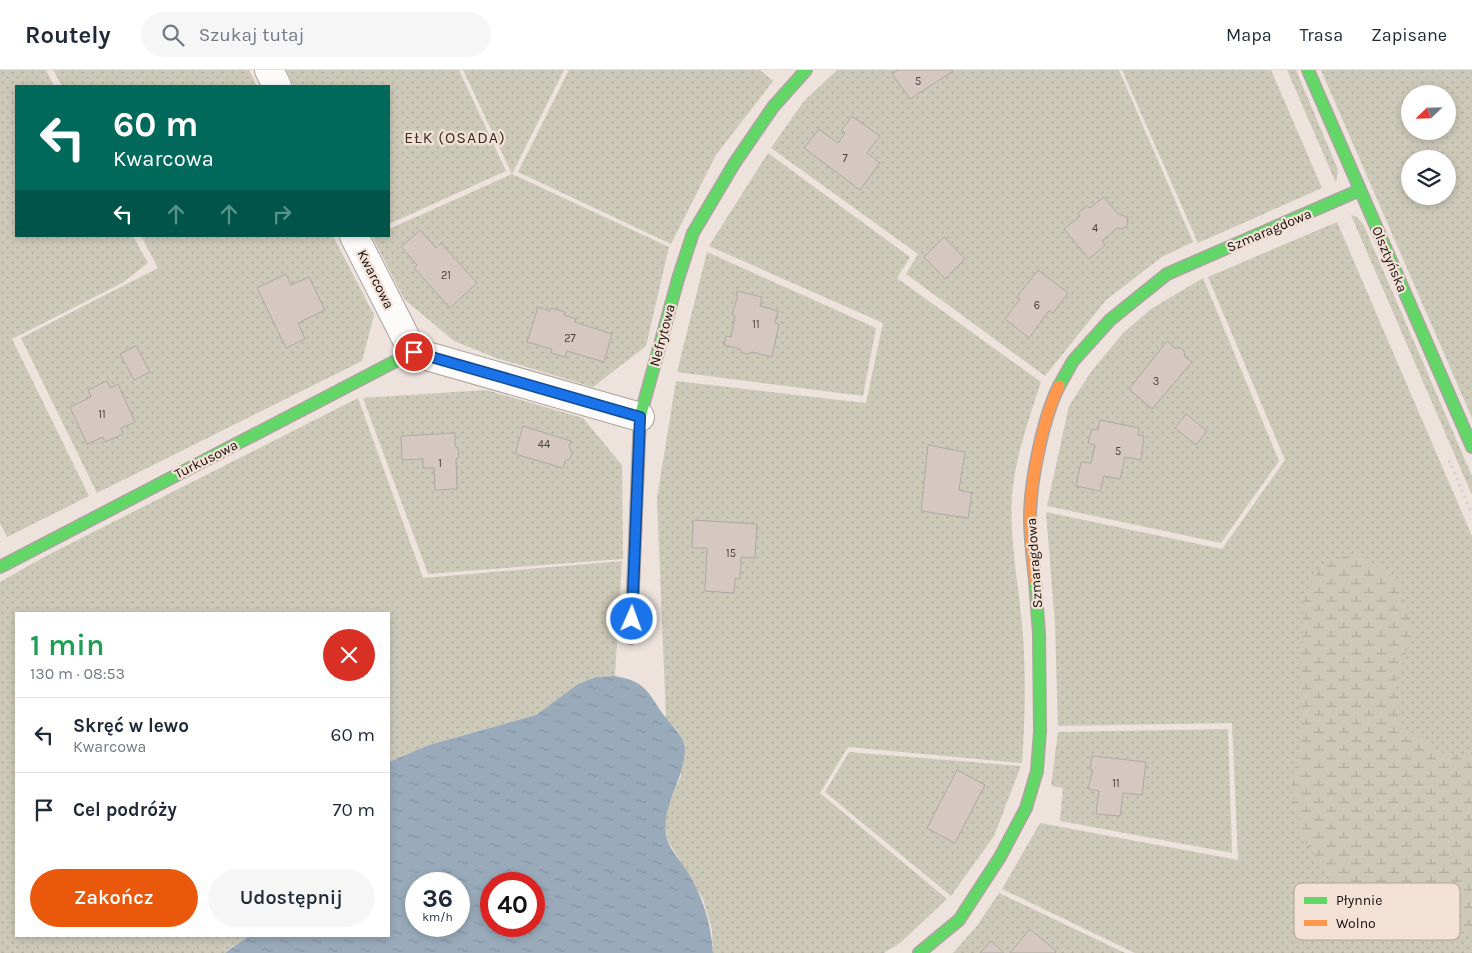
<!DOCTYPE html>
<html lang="pl">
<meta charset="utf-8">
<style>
:root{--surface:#fff;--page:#f6f6f7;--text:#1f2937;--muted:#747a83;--line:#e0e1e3;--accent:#ea580c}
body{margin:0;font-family:Karla,sans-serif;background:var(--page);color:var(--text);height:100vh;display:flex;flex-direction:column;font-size:19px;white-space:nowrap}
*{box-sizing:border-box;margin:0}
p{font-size:16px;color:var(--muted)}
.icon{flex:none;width:28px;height:28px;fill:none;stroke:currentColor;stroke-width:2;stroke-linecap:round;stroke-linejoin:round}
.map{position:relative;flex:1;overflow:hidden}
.side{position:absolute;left:15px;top:542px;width:375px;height:325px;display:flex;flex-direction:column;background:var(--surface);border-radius:0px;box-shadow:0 2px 8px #0003}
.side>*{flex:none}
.hud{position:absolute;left:15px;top:15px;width:375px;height:152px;border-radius:0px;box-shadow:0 2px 8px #0003;background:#00695c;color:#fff;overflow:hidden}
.needle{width:32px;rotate:247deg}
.fabs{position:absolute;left:1401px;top:15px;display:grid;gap:10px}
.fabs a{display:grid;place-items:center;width:55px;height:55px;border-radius:50%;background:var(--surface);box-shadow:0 2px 8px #0003;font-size:25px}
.speed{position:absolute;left:405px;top:802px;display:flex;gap:10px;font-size:25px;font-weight:700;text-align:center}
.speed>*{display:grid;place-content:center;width:65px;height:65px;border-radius:50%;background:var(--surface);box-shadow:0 2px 8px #0003;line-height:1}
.speed small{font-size:12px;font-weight:400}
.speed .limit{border:8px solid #d22;background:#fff;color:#111}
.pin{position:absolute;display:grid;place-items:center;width:42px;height:42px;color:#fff;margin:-21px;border:2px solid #fff;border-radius:50%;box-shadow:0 1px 5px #0007}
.me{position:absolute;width:55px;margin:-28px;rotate:2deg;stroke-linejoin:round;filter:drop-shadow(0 0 4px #0008)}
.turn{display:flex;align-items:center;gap:18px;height:105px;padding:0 15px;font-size:22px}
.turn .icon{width:65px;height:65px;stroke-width:2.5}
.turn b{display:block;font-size:35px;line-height:42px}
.lanes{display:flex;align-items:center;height:48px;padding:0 15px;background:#0003;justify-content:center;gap:25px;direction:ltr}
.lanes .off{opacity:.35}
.round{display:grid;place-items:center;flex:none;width:52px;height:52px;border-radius:26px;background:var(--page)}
.overview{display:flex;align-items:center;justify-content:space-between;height:85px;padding:0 15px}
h1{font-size:30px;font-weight:600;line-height:38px;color:#1e9e55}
.cta{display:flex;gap:10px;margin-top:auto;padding:10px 15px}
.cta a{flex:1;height:58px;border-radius:30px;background:var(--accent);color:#fff;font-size:20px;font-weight:600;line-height:58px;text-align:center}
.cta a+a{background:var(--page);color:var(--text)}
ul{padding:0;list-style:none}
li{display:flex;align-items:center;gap:15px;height:75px;padding:0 15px;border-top:1px solid var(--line)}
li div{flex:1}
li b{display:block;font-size:19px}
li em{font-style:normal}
header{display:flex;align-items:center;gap:30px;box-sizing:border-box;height:70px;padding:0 25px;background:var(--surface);border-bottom:1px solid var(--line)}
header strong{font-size:24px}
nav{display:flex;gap:28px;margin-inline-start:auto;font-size:18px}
.search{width:350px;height:45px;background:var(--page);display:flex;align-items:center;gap:12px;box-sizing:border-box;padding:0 18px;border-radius:28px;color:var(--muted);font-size:19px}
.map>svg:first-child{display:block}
.green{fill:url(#green-dots);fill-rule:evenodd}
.wetland{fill:url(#wetland-marsh)}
.water{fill:url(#water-ripples);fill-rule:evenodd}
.building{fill:#d4c8c1;stroke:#afa7a2}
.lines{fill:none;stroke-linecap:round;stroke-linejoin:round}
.street-casing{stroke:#aca4a0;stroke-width:30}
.fast-casing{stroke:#aca4a0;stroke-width:14}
.slow-casing{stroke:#aca4a0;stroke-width:14}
.path{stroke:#d4d2d0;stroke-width:3;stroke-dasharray:2.5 4;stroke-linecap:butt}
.street{stroke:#fcfbfa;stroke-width:28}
.fast{stroke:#63d668;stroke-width:11}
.slow{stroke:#ff974d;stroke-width:11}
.route-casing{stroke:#114b97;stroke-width:12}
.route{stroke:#1a73e8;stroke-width:9}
.labels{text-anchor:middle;stroke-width:4.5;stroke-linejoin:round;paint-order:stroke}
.number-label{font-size:11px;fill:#453e39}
.street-label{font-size:14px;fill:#140e0a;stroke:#f3e1d6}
.quarter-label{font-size:16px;letter-spacing:1px;fill:#3c2e26;stroke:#f3e1d6}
.key{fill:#f3e1d6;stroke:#b0a299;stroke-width:1}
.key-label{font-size:14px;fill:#140e0a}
</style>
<header>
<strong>Routely</strong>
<div class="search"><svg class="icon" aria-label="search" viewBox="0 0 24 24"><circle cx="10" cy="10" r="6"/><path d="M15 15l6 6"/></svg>Szukaj tutaj</div>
<nav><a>Mapa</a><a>Trasa</a><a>Zapisane</a></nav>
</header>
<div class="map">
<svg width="1472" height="883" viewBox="0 0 1472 883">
<defs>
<pattern id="green-dots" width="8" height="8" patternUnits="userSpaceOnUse" patternTransform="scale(1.25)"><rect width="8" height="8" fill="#cdc9b9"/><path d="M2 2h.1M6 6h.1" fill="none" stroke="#afab9e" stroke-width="1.8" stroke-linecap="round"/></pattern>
<pattern id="wetland-marsh" width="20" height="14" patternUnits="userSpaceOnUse" patternTransform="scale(1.25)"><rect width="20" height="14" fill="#cdc9b9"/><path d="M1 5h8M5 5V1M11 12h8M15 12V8" fill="none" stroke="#afab9e"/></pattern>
<pattern id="water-ripples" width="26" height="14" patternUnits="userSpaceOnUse" patternTransform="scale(1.25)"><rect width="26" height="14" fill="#99abbb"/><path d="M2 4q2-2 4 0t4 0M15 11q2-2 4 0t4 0" fill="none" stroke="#83929f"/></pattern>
</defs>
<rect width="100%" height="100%" fill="#ede2dc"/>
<g class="green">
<path d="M0 0H46L54 16H16V166H133L148 193 122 213 12 269 89 426 7 467 0 453Z"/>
<path d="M53 0H249L257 16H62Z"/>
<path d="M286 0H459L506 101 389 154V16H294Z"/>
<path d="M463 0H564L512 104 669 177 646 276 593 317 496 288 454 271 404 229 372 166H389V159L512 104Z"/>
<path d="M569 0H760L773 11 716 85 671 174 518 102Z"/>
<path d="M837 0H1119L1193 172 1162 187 1106 230 1045 306 906 204 918 184 771 78 804 31Z"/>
<path d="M1122 0H1271L1322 118 1198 173Z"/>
<path d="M1287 0H1296L1338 100 1336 113Z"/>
<path d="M1321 0H1472V348ZM1410 24H1448V61H1410ZM1410 89H1448V126H1410Z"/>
<path d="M768 83 910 187 897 208 1041 312C1029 349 1015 387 1012 426 1009 473 1020 520 1023 567 1026 608 1025 651 1022 693L848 677 820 723 947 829 900 873 884 883H713L712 860 703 829 668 771 665 755 667 738 681 706 678 661 666 648 657 428 676 311 866 333 883 253 709 176Z"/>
<path d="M1351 145 1357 147 1364 156 1472 406V425Z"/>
<path d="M1337 152 1472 466V883H1135L1002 819 1040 753 1238 790 1232 653 1058 656 1055 555 1046 442 1222 479 1285 390 1208 207Z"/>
<path d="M141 166H333L374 245 362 291 97 423 21 268 158 198Z"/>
<path d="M707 182 876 258 863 326 677 302Z"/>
<path d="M1203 208 1279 391 1221 473 1047 436 1069 336 1091 302 1123 263 1151 239Z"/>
<path d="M486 320 583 348 622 395 623 489 428 504 363 328Z"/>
<path d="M358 328 423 508 622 491 615 606 596 607 578 614 536 645 429 675 389 692V544H16V866H249L225 883H0V512L44 487Z"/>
<path d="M1228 659 1232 783 1060 751 1063 718 1051 716 1058 662Z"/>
<path d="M849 682 1021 696 994 766 951 826 825 722Z"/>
<path d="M999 823 1125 883H953L976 857Z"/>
</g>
<path class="wetland" d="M1357 482 1399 512 1414 559 1396 612 1399 653 1438 682 1472 686V860H1424L1371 834 1331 806 1303 770 1295 738 1291 710 1301 679 1303 528 1321 495Z"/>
<path class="water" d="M615 606C642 611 646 618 660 640 668 652 679 660 684 674 686 679 684 684 684 689 680 716 660 740 667 769 670 780 681 791 687 801 703 827 711 853 713 883H225L249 866H389V692L429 675 536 645 578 614 596 607ZM416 814H459V856H416ZM491 814H534V856H491Z"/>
<g class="building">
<path d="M898 0H953V1L910 29 892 4Z"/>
<path d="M852 46 880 66 867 83 880 93 860 120 804 78 819 59 838 73 845 63 841 61Z"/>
<path d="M1104 127 1118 144 1127 147 1128 154 1123 159 1117 158 1102 171 1105 175 1089 189 1064 159 1080 146 1078 143 1087 136 1090 138Z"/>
<path d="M420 160 436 178 441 173 477 213 450 238 414 198 417 195 401 177Z"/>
<path d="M944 167 965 189 945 209 924 187Z"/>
<path d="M1038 200 1068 223 1053 243 1049 241 1029 268 1005 249 1020 229 1017 227Z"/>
<path d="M286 204 291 215 309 207 325 240 298 253 305 269 286 278 257 218Z"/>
<path d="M737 221 762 227 760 236 778 241 775 253 779 254 772 287 752 282 748 284 742 283 740 279 724 275 726 266 731 267 735 246 732 245 738 225H736Z"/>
<path d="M538 237 550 241 551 238 565 242 564 245 576 249 575 252 612 264 604 292 567 281 565 287 551 283 552 279 527 272Z"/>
<path d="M1167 271 1175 278H1181L1184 281 1185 287 1192 292 1152 339 1129 319Z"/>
<path d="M136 276 150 302 134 310 120 284Z"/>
<path d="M107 311 110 318 118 314 135 352 121 358 123 364 105 372 103 367 87 374 70 337 91 327 88 320Z"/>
<path d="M1186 344 1207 361 1196 375 1175 358Z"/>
<path d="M1100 350 1139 358 1138 365 1144 366 1141 390 1125 387 1120 409 1104 406 1100 421 1076 416 1081 392 1091 393 1095 375 1088 373 1092 359 1098 360Z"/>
<path d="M523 356 571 371 569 377 572 382 570 389 565 391 563 398 515 384Z"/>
<path d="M455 363V376L458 379 459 387 456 389 457 419 435 420 434 398H423V389L402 390 401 366Z"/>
<path d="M928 375 965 382 959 420 972 423 968 448 921 441Z"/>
<path d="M693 450 757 454 755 488 741 487 740 509 735 508 734 523 705 521 707 478H692Z"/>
<path d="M1092 686 1146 692 1142 725 1123 723 1120 746 1096 744 1099 721 1088 719 1093 700 1090 699Z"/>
<path d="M957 700 985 715 955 773 927 758Z"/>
<path d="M1030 859 1056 881 1055 883H1010Z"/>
<path d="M991 871 1004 883H980Z"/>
</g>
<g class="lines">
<defs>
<g id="street">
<path d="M269 0 277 16"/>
<path d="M354 166 413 282 640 347"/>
</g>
<g id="fast">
<path d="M1308 0 1472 377"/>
<path d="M1059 316 1073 291 1110 250 1167 204 1360 120"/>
<path d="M0 497 413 282"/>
<path d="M631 568 640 347 678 209 693 163 734 94 773 37 806 0"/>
<path d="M919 883 959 850 1000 787 1026 738 1037 701 1040 661 1039 564 1035 510"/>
</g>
<path id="slow" d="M1035 510C1033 489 1030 468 1030 448 1030 412 1043 348 1059 316"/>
</defs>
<use href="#street" class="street-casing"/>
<use href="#fast" class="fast-casing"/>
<use href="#slow" class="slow-casing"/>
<path class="path" d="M1449 390 1472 444"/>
<use href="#street" class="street"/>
<use href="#fast" class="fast"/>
<use href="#slow" class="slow"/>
</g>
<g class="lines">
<defs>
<path id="route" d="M414 282 640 347 632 549"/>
</defs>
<use href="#route" class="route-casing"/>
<use href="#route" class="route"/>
</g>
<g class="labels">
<g class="number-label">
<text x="918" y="15">5</text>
<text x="845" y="92">7</text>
<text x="1095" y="162">4</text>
<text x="446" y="209">21</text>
<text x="1037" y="239">6</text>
<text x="756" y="258">11</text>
<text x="570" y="272">27</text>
<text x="1156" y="315">3</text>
<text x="102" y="348">11</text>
<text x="544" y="378">44</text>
<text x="1118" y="385">5</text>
<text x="440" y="397">1</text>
<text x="731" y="487">15</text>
<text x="1116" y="717">11</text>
</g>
<g class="street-label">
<text transform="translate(1269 160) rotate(-23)" y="5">Szmaragdowa</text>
<text transform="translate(1390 189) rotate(67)" y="5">Olsztyńska</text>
<text transform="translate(376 209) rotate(63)" y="5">Kwarcowa</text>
<text transform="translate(662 265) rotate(-75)" y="5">Nefrytowa</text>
<text transform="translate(206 389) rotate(-27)" y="5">Turkusowa</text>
<text transform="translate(1034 493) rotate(-94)" y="5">Szmaragdowa</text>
</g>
<g class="quarter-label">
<text x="455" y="73">EŁK (OSADA)</text>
</g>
</g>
<rect x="1294" y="813" width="166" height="57" rx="8" class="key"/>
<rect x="1304" y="827" width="23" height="7" fill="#63d668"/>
<rect x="1304" y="850" width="23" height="6" fill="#ff974d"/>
<g class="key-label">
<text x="1336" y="835">Płynnie</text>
<text x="1336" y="858">Wolno</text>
</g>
</svg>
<div class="fabs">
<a><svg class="needle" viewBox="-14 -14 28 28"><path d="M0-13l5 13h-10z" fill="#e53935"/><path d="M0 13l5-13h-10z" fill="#747a83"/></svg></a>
<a><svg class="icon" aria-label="layers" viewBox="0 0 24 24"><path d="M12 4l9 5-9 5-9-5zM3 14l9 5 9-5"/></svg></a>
</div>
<div class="speed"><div>36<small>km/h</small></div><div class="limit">40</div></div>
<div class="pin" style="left:414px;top:282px;background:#d93025"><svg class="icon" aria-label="arrive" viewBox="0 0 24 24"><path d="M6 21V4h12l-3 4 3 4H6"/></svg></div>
<svg class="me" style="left:632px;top:549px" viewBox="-20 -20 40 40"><circle r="17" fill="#1a73e8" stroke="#fff" stroke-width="3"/><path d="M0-11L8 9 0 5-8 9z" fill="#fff"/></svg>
<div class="hud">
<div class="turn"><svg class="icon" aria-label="left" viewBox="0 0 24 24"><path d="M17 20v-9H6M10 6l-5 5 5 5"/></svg><div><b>60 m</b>Kwarcowa</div></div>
<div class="lanes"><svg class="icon" aria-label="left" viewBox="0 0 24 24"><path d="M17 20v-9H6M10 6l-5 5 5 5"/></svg><svg class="icon off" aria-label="ahead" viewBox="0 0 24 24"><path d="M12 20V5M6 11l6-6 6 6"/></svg><svg class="icon off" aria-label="ahead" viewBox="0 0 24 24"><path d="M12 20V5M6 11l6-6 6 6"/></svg><svg class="icon off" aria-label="right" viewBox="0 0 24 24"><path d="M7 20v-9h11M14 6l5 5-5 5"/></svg></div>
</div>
<section class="side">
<div class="overview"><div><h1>1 min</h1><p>130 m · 08:53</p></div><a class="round" style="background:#d93025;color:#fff"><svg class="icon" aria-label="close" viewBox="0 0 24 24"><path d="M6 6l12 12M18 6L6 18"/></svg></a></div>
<ul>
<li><svg class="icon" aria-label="left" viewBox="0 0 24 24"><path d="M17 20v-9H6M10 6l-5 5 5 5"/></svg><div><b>Skręć w lewo</b><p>Kwarcowa</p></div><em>60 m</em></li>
<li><svg class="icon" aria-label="arrive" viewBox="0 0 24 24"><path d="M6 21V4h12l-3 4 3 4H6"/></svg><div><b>Cel podróży</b></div><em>70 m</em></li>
</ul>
<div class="cta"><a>Zakończ</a><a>Udostępnij</a></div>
</section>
</div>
